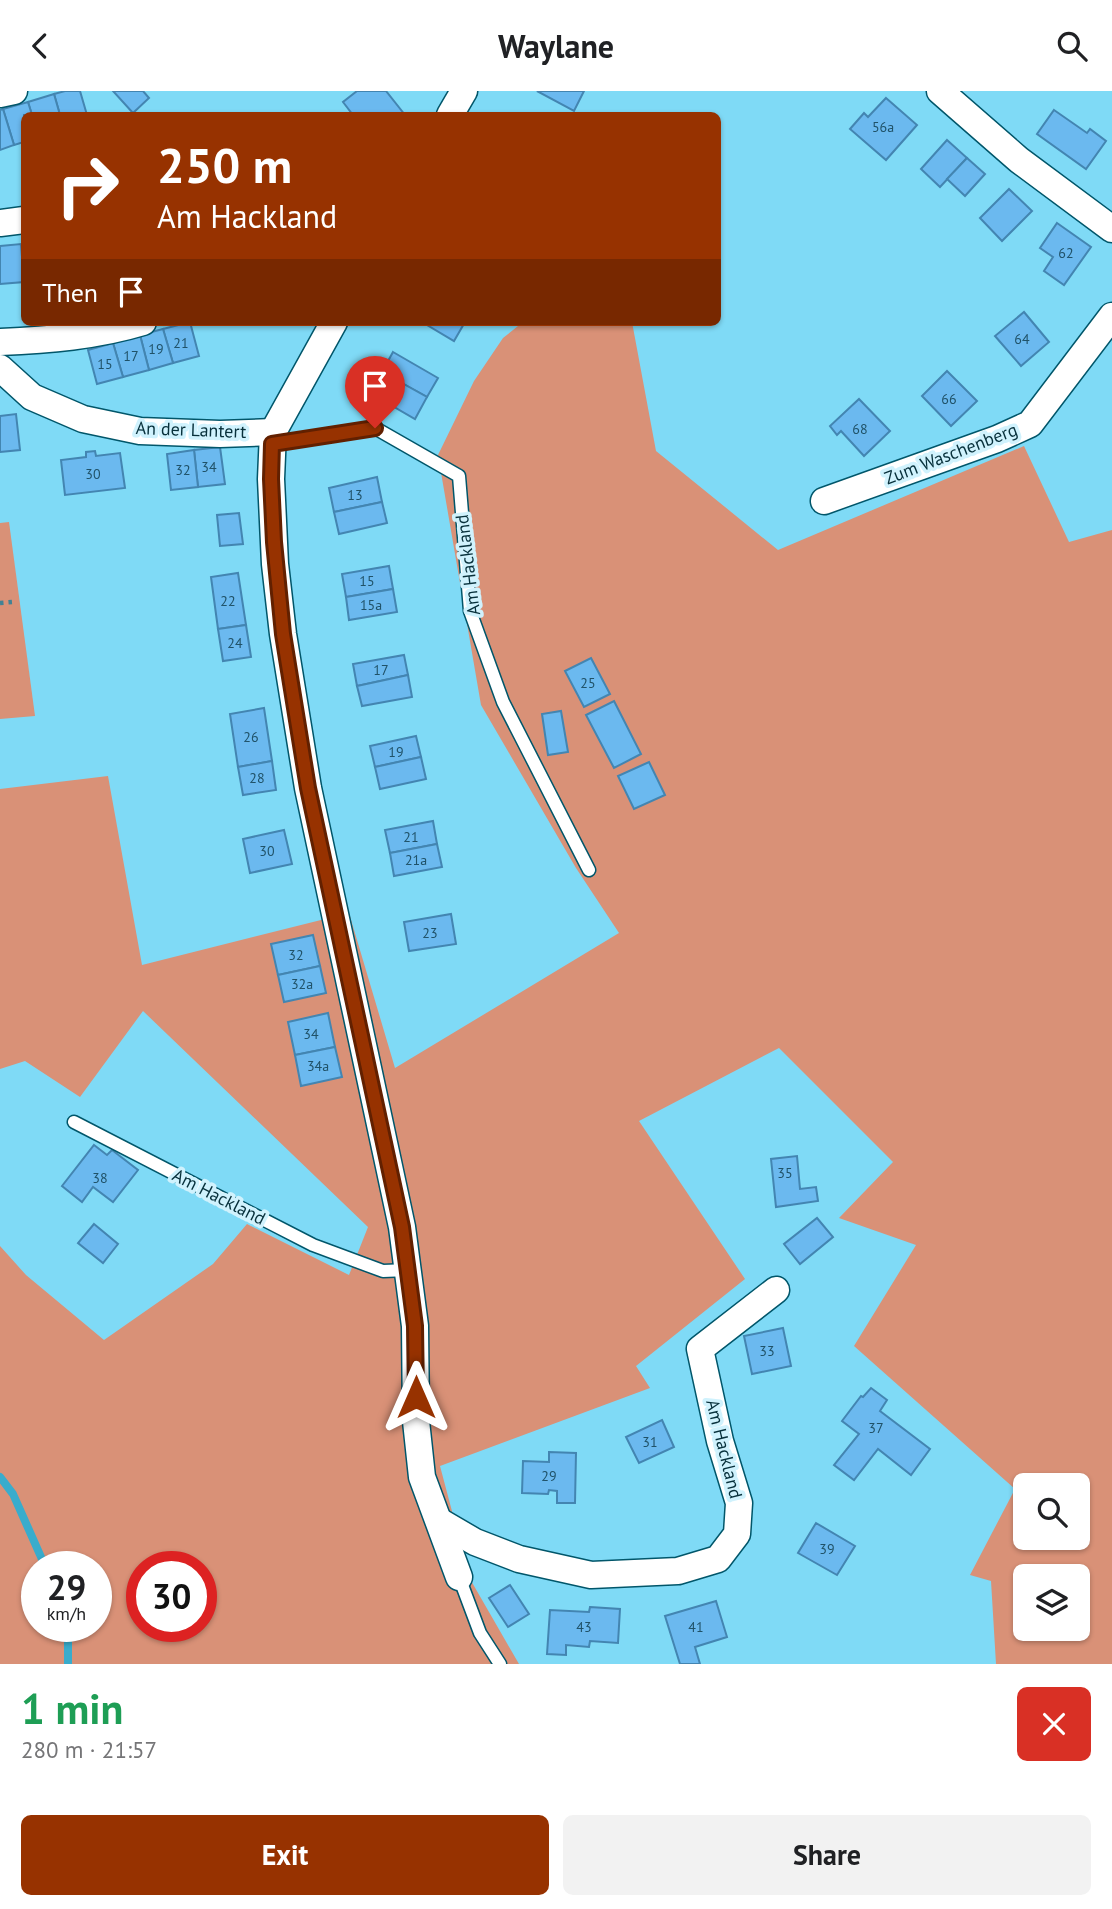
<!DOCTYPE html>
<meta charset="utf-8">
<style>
:root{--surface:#fff;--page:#f2f2f2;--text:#202124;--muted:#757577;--accent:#973200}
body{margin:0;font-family:"PT Sans",sans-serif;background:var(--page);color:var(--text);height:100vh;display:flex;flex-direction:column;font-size:26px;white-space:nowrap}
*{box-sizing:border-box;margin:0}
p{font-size:23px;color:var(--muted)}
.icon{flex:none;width:38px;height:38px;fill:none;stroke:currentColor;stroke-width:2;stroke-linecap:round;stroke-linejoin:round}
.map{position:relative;height:1573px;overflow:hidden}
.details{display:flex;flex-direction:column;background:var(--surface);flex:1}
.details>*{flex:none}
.banner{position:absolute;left:21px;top:21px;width:700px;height:214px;border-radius:10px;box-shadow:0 2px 5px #0004;background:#973200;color:#fff;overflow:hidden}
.fabs{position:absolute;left:1013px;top:1382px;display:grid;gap:14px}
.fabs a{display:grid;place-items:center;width:77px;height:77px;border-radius:10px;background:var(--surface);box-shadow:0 2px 5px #0004;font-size:35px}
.speed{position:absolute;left:21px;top:1460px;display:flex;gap:14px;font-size:35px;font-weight:700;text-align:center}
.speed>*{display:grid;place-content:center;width:91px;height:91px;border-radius:50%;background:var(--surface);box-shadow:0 2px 5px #0004;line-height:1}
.speed small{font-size:18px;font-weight:400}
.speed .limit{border:10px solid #d22;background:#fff;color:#111}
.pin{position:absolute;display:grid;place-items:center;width:60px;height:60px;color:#fff;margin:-72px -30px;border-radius:50% 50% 50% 0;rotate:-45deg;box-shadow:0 0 7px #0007}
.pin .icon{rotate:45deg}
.me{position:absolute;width:77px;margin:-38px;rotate:0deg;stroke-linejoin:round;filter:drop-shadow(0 0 5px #0008)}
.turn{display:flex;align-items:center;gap:24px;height:147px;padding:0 21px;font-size:32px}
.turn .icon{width:91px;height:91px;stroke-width:2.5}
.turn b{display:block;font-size:49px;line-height:60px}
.then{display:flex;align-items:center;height:66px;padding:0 21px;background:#0003;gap:14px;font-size:26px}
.round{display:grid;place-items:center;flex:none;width:74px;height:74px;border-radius:10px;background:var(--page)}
.head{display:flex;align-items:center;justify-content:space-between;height:119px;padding:0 21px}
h1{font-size:42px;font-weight:700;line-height:52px;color:#1e9e55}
.action{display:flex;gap:14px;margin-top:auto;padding:14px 21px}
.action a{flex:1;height:80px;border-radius:10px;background:var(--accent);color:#fff;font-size:28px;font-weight:700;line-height:80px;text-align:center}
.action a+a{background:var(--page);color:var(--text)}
header{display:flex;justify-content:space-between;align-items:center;height:91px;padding:0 21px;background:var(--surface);font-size:32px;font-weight:700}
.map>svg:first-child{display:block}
.green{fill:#d99177;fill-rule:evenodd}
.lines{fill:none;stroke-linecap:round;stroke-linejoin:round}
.stream{stroke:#39accc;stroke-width:8}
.building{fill:#6bb9ef;stroke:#4385b1;stroke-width:2}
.service-casing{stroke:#01566a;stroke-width:15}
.minor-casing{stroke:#01566a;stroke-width:29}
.path{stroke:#418295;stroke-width:4.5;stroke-dasharray:3.5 5;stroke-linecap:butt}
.service{stroke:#fff;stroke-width:12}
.minor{stroke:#fff;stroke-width:26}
.route-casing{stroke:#622000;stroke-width:18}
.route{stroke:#973200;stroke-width:12}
.labels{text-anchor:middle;stroke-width:7;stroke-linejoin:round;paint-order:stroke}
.number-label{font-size:14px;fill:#205268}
.street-label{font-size:18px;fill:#07303b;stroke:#d0f2fd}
</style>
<header><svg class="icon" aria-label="back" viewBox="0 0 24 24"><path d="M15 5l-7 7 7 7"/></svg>Waylane<svg class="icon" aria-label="search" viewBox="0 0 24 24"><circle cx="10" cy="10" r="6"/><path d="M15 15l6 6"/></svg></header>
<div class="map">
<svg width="1112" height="1573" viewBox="0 0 1112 1573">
<rect width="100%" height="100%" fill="#7fdaf6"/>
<g class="green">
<path d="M523 231H632L656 360 778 459 1024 355 1069 451 1112 439V1573H996L991 1490 970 1484 1015 1398 854 1255 916 1154 839 1127 893 1071 779 957 639 1030 745 1188 636 1275 650 1297 440 1375 470 1488 519 1573H0V1155L26 1184 104 1249 213 1173 247 1133 349 1184 368 1136 143 920 80 1006 25 970 0 978V698L108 685 142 874 349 822 395 977 619 842 576 777 481 614 438 364 474 290 503 247ZM1026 1395H1078V1447H1026ZM37 1475H96V1535H37ZM142 1475H201V1535H142ZM1026 1486H1078V1538H1026Z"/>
<path d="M9 431 35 625 0 628V432Z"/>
</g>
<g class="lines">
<g class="stream">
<path d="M0 1386 13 1403 45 1475"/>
<path d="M68 1535V1573"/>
</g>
</g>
<g class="building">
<path d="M65 0H80L87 24H60L54 3Z"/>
<path d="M113 0H143L149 7 133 22Z"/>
<path d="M357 0H386L405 24H353L343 11Z"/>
<path d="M537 0H584L574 20Z"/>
<path d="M54 3 60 24H32L28 11Z"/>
<path d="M886 7 917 34 886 69 850 38 864 22 868 26Z"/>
<path d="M28 11 32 24H24V51L14 54 3 18Z"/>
<path d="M3 18 14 54 0 59V19Z"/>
<path d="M1054 19 1087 42 1090 38 1106 50 1086 78 1037 43Z"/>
<path d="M947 49 967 67 940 96 921 78Z"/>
<path d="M967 67 985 83 965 105 947 88Z"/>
<path d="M1009 98 1032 120 1002 150 980 127Z"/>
<path d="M1057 132 1091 156 1064 194 1044 180 1053 166 1040 157Z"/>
<path d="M21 153 24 191 0 193V155Z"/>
<path d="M1024 221 1049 251 1021 275 995 245Z"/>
<path d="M190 231 199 265 173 272 163 238Z"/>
<path d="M422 231H465L454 250Z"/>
<path d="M163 238 173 272 149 279 140 244Z"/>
<path d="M140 244 149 279 123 286 113 252Z"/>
<path d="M113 252 123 286 97 293 88 259Z"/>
<path d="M393 261 438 287 427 306 382 281Z"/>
<path d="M947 280 977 310 951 335 922 305Z"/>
<path d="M382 281 427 306 415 328 370 302Z"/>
<path d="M859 308 890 340 864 365 841 340 837 344 830 335Z"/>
<path d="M16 323 20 359 0 361V325Z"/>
<path d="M220 356 225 393 198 396 194 359Z"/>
<path d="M194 359 198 396 171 399 167 363Z"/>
<path d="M95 360 96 365 120 362 125 397 65 404 61 369 86 366V361Z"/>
<path d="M377 386 382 411 334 421 329 397Z"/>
<path d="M382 411 387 432 339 443 334 421Z"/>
<path d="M239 422 243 453 220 455 217 424Z"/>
<path d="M389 475 393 498 346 506 342 483Z"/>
<path d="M238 482 246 534 218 538 211 486Z"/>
<path d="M393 498 397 521 349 529 346 506Z"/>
<path d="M246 534 251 566 223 570 218 538Z"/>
<path d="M404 564 408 584 357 595 353 573Z"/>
<path d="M591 567 610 603 584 616 565 580Z"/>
<path d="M408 584 412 606 362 615 357 595Z"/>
<path d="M614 610 641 663 614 677 586 624Z"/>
<path d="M264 617 272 670 238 676 230 623Z"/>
<path d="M561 620 568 661 548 664 542 623Z"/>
<path d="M416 645 421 666 375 676 370 655Z"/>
<path d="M421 666 426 688 380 698 375 676Z"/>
<path d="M272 670 276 699 243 704 238 676Z"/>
<path d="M649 671 665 704 634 718 618 685Z"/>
<path d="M433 730 437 753 390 762 385 739Z"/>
<path d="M284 739 292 773 250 782 243 748Z"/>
<path d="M437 753 442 776 394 785 390 762Z"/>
<path d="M451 823 456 853 409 860 404 831Z"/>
<path d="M313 844 320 875 278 884 271 853Z"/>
<path d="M320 875 326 902 284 911 278 884Z"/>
<path d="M328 922 335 956 295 964 288 931Z"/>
<path d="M335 956 342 986 301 995 295 964Z"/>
<path d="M94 1054 107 1064 112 1059 138 1079 113 1111 93 1096 82 1111 62 1095Z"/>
<path d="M797 1065 800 1098 816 1096 818 1110 776 1116 771 1068Z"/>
<path d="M817 1127 833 1146 800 1173 784 1153Z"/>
<path d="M94 1133 118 1153 103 1172 78 1152Z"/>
<path d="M783 1237 791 1275 752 1283 744 1245Z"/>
<path d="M871 1297 887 1309 880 1320 930 1358 911 1384 878 1358 854 1389 834 1374 859 1343 842 1330 861 1305 863 1306Z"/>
<path d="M662 1329 674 1356 639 1372 626 1346Z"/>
<path d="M549 1361 576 1362 575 1412H557V1400L549 1399 548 1403 522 1402 523 1370 549 1371Z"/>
<path d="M816 1432 855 1455 837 1484 798 1462Z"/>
<path d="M510 1494 529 1523 508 1536 489 1507Z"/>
<path d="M716 1510 727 1546 695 1556 700 1573H680L665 1525Z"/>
<path d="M590 1516 620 1518 618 1552 590 1550 589 1556 566 1554V1564L547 1563 550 1519 589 1521Z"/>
</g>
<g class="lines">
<defs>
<g id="service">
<path d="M272 353 375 337 459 385 470 520 503 611 589 779"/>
<path d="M74 1031 313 1154 383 1180 408 1179"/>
<path d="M459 1486 480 1542 500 1573"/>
</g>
<g id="minor">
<path d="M940 0 1019 69 1112 138"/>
<path d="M0 3 14 0"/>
<path d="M450 24 464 0"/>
<path d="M0 132 24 129"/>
<path d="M334 231 273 341 271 388 275 473 283 543 308 697 402 1136 415 1235 416 1330 422 1386 459 1486"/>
<path d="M0 251C48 249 97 245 143 231"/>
<path d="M0 277 32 306 83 328 140 340 220 343 273 341"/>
<path d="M824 410 997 348 1030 333 1112 225"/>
<path d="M439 1430 475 1451 519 1468 591 1484 678 1480 718 1468 737 1443 739 1412 720 1350 700 1258 776 1199"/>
</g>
</defs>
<use href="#service" class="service-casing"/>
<use href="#minor" class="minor-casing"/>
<path class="path" d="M0 512 13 511"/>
<use href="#service" class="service"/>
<use href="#minor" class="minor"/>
</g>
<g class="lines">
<defs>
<path id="route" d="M375 337 272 353 271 388 274 451 283 543 308 697 402 1136 415 1235 416 1306"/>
</defs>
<use href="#route" class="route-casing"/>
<use href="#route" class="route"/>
</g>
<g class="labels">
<g class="number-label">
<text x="883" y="41">56a</text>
<text x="1066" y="167">62</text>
<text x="1022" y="253">64</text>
<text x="181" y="257">21</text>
<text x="156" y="263">19</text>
<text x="131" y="270">17</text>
<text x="105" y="278">15</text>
<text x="949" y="313">66</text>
<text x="860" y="343">68</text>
<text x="209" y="381">34</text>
<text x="183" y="384">32</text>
<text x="93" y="388">30</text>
<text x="355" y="409">13</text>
<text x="367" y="495">15</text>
<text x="228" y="515">22</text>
<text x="371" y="519">15a</text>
<text x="235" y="557">24</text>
<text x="381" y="584">17</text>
<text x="588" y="597">25</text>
<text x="251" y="651">26</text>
<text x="396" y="666">19</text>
<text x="257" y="692">28</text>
<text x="411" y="751">21</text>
<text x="267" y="765">30</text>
<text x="416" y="774">21a</text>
<text x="430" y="847">23</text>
<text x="296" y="869">32</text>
<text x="302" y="898">32a</text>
<text x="311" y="948">34</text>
<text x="318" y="980">34a</text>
<text x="785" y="1087">35</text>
<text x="100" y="1092">38</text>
<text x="767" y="1265">33</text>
<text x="876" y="1342">37</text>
<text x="650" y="1356">31</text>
<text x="549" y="1390">29</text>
<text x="827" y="1463">39</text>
<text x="584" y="1541">43</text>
<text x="696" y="1541">41</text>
</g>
<g class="street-label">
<text transform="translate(191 339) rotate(2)" y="6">An der Lantert</text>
<text transform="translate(951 363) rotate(-21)" y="6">Zum Waschenberg</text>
<text transform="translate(468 474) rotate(-97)" y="6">Am Hackland</text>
<text transform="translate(219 1106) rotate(27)" y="6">Am Hackland</text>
<text transform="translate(724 1358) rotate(76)" y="6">Am Hackland</text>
</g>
</g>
</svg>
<div class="fabs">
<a><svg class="icon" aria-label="search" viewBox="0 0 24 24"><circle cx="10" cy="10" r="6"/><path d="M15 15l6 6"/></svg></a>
<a><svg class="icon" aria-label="layers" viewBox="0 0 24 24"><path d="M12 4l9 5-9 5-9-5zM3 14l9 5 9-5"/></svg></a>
</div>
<div class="speed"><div>29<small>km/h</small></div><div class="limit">30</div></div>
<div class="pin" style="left:375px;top:337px;background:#d93025"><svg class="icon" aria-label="arrive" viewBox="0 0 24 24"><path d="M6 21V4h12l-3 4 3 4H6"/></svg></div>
<svg class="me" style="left:416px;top:1306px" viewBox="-20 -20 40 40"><path d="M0-17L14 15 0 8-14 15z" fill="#973200" stroke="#fff" stroke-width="4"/></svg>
<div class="banner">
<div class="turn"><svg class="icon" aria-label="right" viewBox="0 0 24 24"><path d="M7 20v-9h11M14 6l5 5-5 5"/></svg><div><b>250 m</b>Am Hackland</div></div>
<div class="then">Then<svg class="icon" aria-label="arrive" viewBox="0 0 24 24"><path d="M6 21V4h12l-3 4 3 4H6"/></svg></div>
</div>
</div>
<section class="details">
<div class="head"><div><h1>1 min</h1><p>280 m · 21:57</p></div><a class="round" style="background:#d93025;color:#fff"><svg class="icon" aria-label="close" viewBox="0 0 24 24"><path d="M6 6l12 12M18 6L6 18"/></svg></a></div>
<div class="action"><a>Exit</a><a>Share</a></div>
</section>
